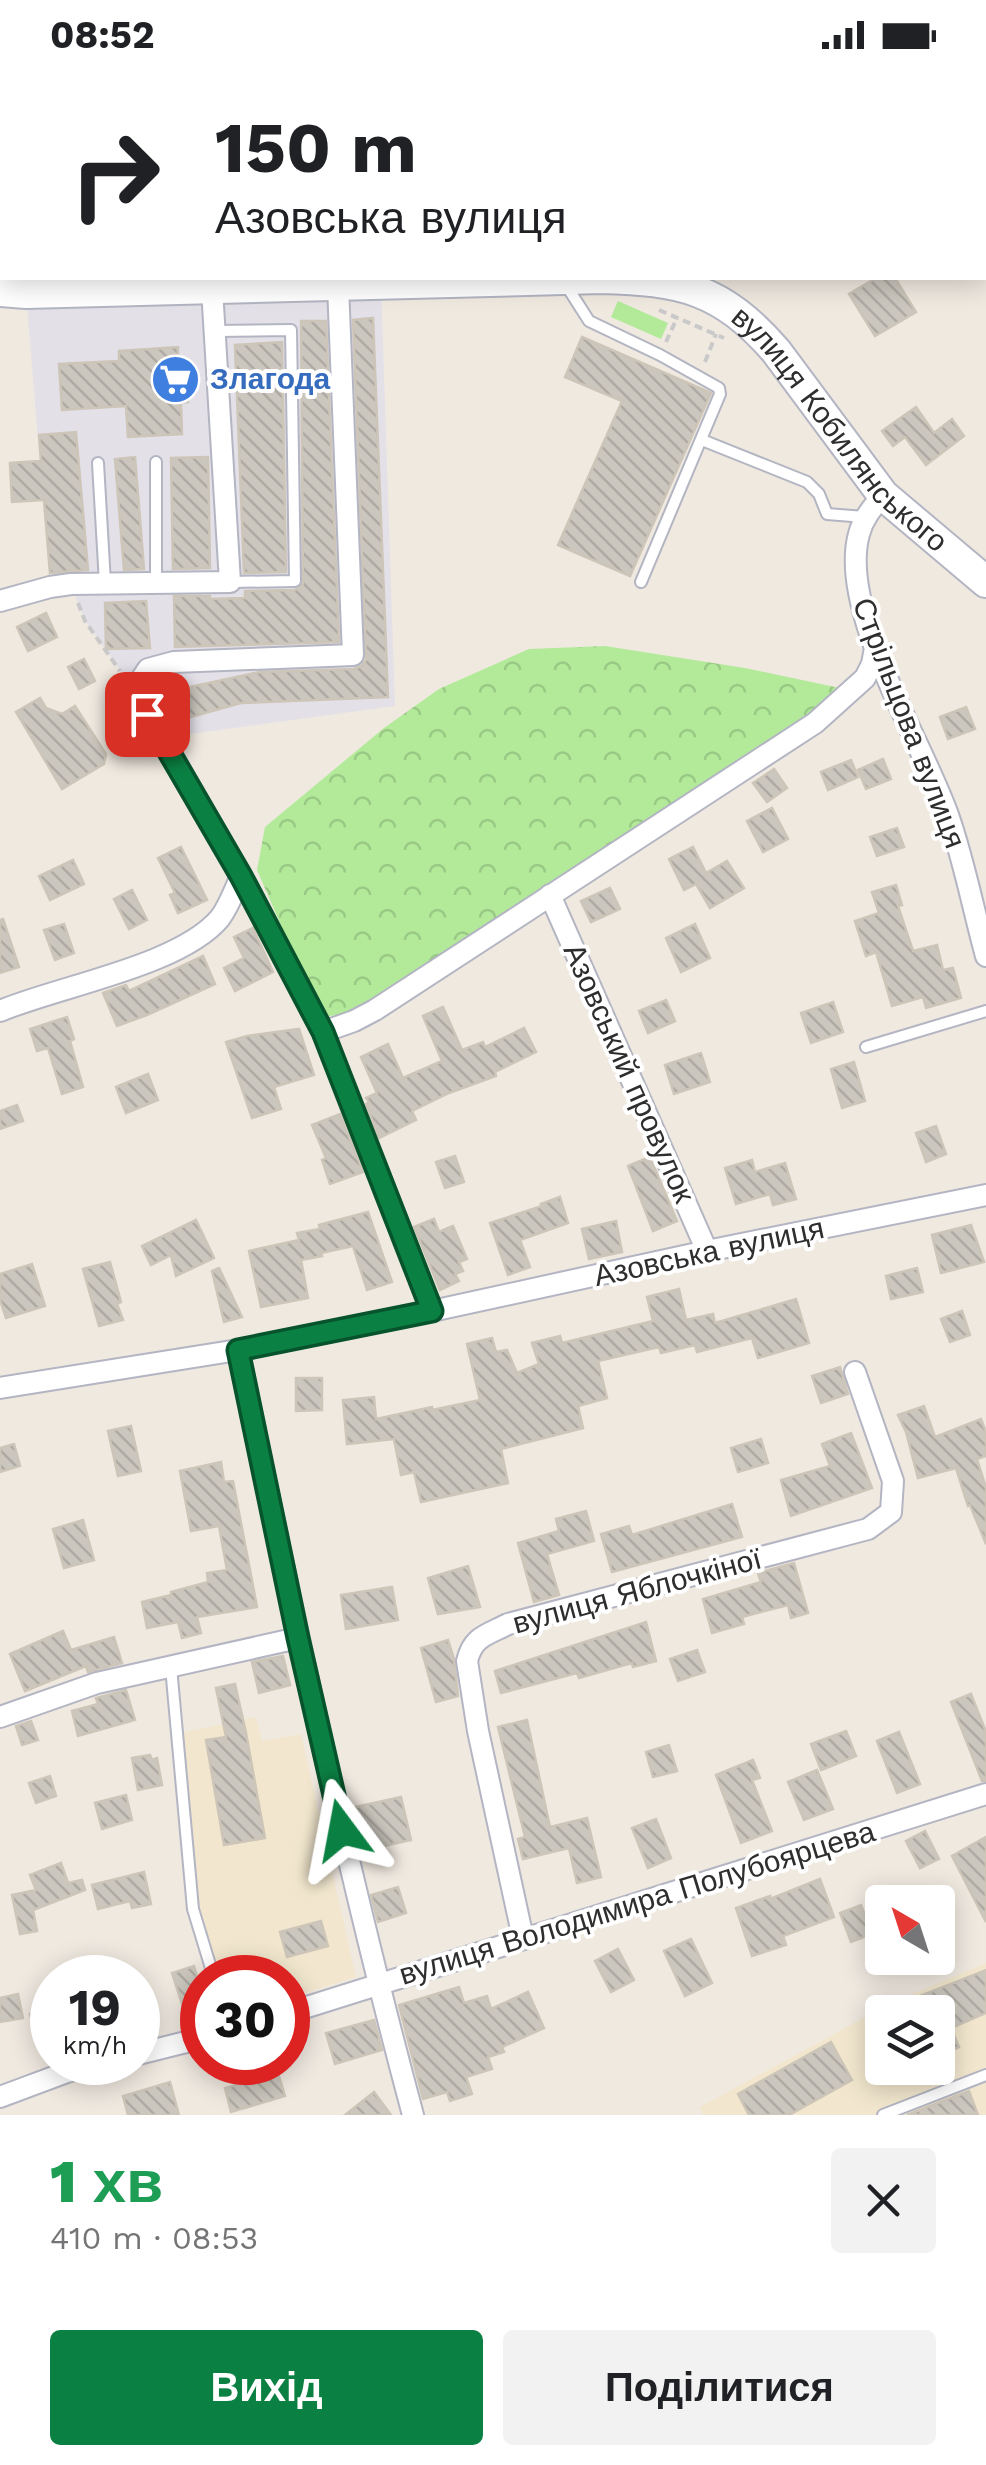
<!DOCTYPE html>
<html lang="uk">
<meta charset="utf-8">
<style>
:root{--surface:#fff;--page:#f2f2f2;--text:#202124;--muted:#757577;--accent:#0b8043}
body{margin:0;font-family:"Work Sans",sans-serif;background:var(--page);color:var(--text);height:100vh;display:flex;flex-direction:column;font-size:38px;white-space:nowrap}
*{box-sizing:border-box;margin:0}
p{font-size:32px;color:var(--muted)}
.icon{flex:none;width:55px;height:55px;fill:none;stroke:currentColor;stroke-width:2;stroke-linecap:round;stroke-linejoin:round}
.map{position:relative;height:2045px;overflow:hidden}
.side{display:flex;flex-direction:column;background:var(--surface);flex:1}
.side>*{flex:none}
.top-card{position:absolute;left:0px;top:0px;width:988px;height:210px;box-shadow:0 5px 25px #0003;background:#fff;color:var(--text);overflow:hidden}
.needle{width:65px;rotate:321deg}
.buttons{position:absolute;left:865px;top:1815px;display:grid;gap:20px}
.buttons a{display:grid;place-items:center;width:90px;height:90px;border-radius:10px;background:var(--surface);box-shadow:0 5px 25px #0003;font-size:50px}
.speed{position:absolute;left:30px;top:1885px;display:flex;gap:20px;font-size:50px;font-weight:700;text-align:center}
.speed>*{display:grid;place-content:center;width:130px;height:130px;border-radius:50%;background:var(--surface);box-shadow:0 5px 25px #0003;line-height:1}
.speed small{font-size:25px;font-weight:400}
.speed .limit{border:15px solid #d22;background:#fff;color:#111}
.pin{position:absolute;display:grid;place-items:center;width:85px;height:85px;color:#fff;margin:-42px;border-radius:20px;box-shadow:0 5px 15px #0006}
.me{position:absolute;width:110px;margin:-55px;rotate:347deg;stroke-linejoin:round;filter:drop-shadow(0 0 8px #0008)}
.turn{display:flex;align-items:center;gap:35px;height:210px;padding:0 50px;font-size:45px}
.turn .icon{width:130px;height:130px;stroke-width:2.5}
.turn b{display:block;font-size:70px;line-height:85px}
.round{display:grid;place-items:center;flex:none;width:105px;height:105px;border-radius:10px;background:var(--page)}
.head{display:flex;align-items:center;justify-content:space-between;height:170px;padding:0 50px}
h1{font-size:60px;font-weight:800;line-height:75px;color:#1e9e55}
.button{display:flex;gap:20px;margin-top:auto;padding:20px 50px}
.button a{flex:1;height:115px;border-radius:10px;background:var(--accent);color:#fff;font-size:40px;font-weight:800;line-height:115px;text-align:center}
.button a+a{background:var(--page);color:var(--text)}
.status{display:flex;justify-content:space-between;align-items:center;height:70px;padding:0 50px;background:var(--surface);direction:ltr}
.status svg{height:28px;fill:currentColor}
.map>svg:first-child{display:block}
.industrial{fill:#e3e0e8}
.education{fill:#f2e7ce;fill-rule:evenodd}
.green{fill:#b2ea99}
.forest{fill:url(#forest-crowns)}
.building{fill:url(#building-back-hatch);stroke:#ccc5b8;stroke-width:2.5}
.lines{fill:none;stroke-linecap:round;stroke-linejoin:round}
.lane-casing{stroke:#b3b5c2;stroke-width:14}
.street-casing{stroke:#b3b5c2;stroke-width:24}
.secondary-casing{stroke:#b3b5c2;stroke-width:34}
.path{stroke:#c9c9c9;stroke-width:4;stroke-dasharray:8 5;stroke-linecap:butt}
.lane{stroke:#fff;stroke-width:10}
.street{stroke:#fff;stroke-width:20}
.secondary{stroke:#fff;stroke-width:30}
.route-casing{stroke:#07532c;stroke-width:25}
.route{stroke:#0b8043;stroke-width:18}
.labels{text-anchor:middle;stroke-width:8;stroke-linejoin:round;paint-order:stroke}
.shop-label{font-size:30px;font-weight:bold;fill:#366cbe;stroke:#fff;text-anchor:start}
.street-label{font-size:30px;fill:#2e2e2e;stroke:#fff}
</style>
<div class="status"><b>08:52</b><svg viewBox="0 0 49 12"><path d="M0 12V9h3v3zM5 12V6h3v6zM10 12V3h3v9zM15 12V0h3v12zM26 1h20v11H26zM47 4h2v5h-2z"/></svg></div>
<div class="map">
<svg width="986" height="2045" viewBox="0 0 986 2045">
<defs>
<pattern id="forest-crowns" width="20" height="18" patternUnits="userSpaceOnUse" patternTransform="scale(2.5)"><rect width="20" height="18" fill="#b2ea99"/><path d="M2 6a3 3 0 1 1 6 0M12 15a3 3 0 1 1 6 0" fill="none" stroke="#99c984"/></pattern>
<pattern id="building-back-hatch" width="6" height="6" patternUnits="userSpaceOnUse" patternTransform="scale(2.5)"><rect width="6" height="6" fill="#cbc7be"/><path d="M-1 5l2 2M0 0l6 6M5-1l2 2" fill="none" stroke="#afaba4"/></pattern>
</defs>
<rect width="100%" height="100%" fill="#f0e9e0"/>
<path class="industrial" d="M381 215 395 636 160 668 134 620 85 551 71 515 50 517 26 223Z"/>
<g class="education">
<path d="M256 1647 262 1671 301 1664 356 1907 288 1928V1908L219 1907 199 1837 181 1663Z"/>
<path d="M986 1893V2045H703L700 2037 893 1932ZM882 1942H938V1998H882Z"/>
</g>
<g class="green">
<path d="M696 0H986V23L985 2H697Z"/>
<path d="M618 231 668 253 661 269 611 247Z"/>
</g>
<path class="forest" d="M605 576 745 598 849 620 368 933 346 944 321 947 257 800 265 757 384 658 439 619 529 579Z"/>
<g class="building">
<path d="M876 208H895L916 242 875 266 849 224Z"/>
<path d="M373 248 388 627 241 633 169 653 152 625 260 602 354 599 361 596 366 590 353 250Z"/>
<path d="M301 251H326L339 572 175 577 174 526H210V529L245 528V521L295 520 303 514Z"/>
<path d="M582 267 711 323 630 506 558 475 622 331 565 307Z"/>
<path d="M282 272 286 502 244 503 235 275Z"/>
<path d="M178 277V288H185L188 332 181 333 182 364 128 367 126 336 62 340 59 294 119 291V281Z"/>
<path d="M916 337 934 363 952 349 964 366 926 395 905 367 893 376 882 361Z"/>
<path d="M76 362 88 500 50 503 44 430 12 432 10 393 41 391 39 365Z"/>
<path d="M135 387 144 499 124 500 115 389Z"/>
<path d="M208 387 210 498 173 499 171 388Z"/>
<path d="M146 531 150 578 106 579 105 533Z"/>
<path d="M46 543 57 567 28 581 17 557Z"/>
<path d="M84 589 95 611 79 619 68 597Z"/>
<path d="M40 628 46 638 62 644 75 636 106 684 104 694 62 719 16 642Z"/>
<path d="M966 637 975 659 948 669 940 647Z"/>
<path d="M883 689 891 709 866 719 858 700Z"/>
<path d="M851 690 858 707 828 720 821 702Z"/>
<path d="M774 699 787 718 767 732 753 713Z"/>
<path d="M772 738 788 769 763 782 747 751Z"/>
<path d="M897 758 904 777 877 786 870 767Z"/>
<path d="M181 777 207 830 178 843 170 825 175 823 158 788Z"/>
<path d="M693 777 706 803 727 791 744 818 710 838 696 814 684 820 669 789Z"/>
<path d="M73 790 84 814 50 830 39 806Z"/>
<path d="M896 815 902 835 898 836 913 881 937 875 943 900 953 898 961 928 926 938 923 927 892 936 876 882 866 886 855 851 879 843 872 822Z"/>
<path d="M610 818 620 839 591 852 581 831Z"/>
<path d="M132 820 147 850 129 859 114 829Z"/>
<path d="M3 849 19 897 0 903V850Z"/>
<path d="M64 854 74 883 55 890 44 860Z"/>
<path d="M695 854 710 888 681 902 666 868Z"/>
<path d="M253 858 273 902 235 921 224 898 244 888 234 867Z"/>
<path d="M203 886 215 914 147 945 117 956 103 923 126 915 129 921Z"/>
<path d="M666 930 675 951 648 963 639 941Z"/>
<path d="M833 932 843 962 811 973 801 943Z"/>
<path d="M443 937 462 980 483 972 485 977 524 958 536 982 495 1002 496 1006 449 1023 412 1041 416 1050 379 1068 366 1034 369 1032 366 1028 377 1023 361 987 388 974 403 1008 442 991 423 946Z"/>
<path d="M67 947 74 969 70 971 83 1017 62 1024 48 978 37 981 30 959Z"/>
<path d="M299 959 314 1005 274 1017 281 1039 252 1048 226 972 247 966Z"/>
<path d="M701 983 710 1012 674 1024 665 995Z"/>
<path d="M854 992 865 1031 842 1038 831 999Z"/>
<path d="M148 1004 158 1030 126 1043 116 1017Z"/>
<path d="M17 1035 23 1051 0 1059V1041Z"/>
<path d="M340 1044 363 1102 330 1114 322 1090 326 1088 312 1055Z"/>
<path d="M936 1056 946 1084 926 1092 916 1063Z"/>
<path d="M455 1086 464 1112 445 1118 436 1092Z"/>
<path d="M650 1087 677 1151 653 1161 628 1096Z"/>
<path d="M752 1090 755 1102 785 1093 796 1129 773 1135 770 1124 736 1134 725 1098Z"/>
<path d="M560 1127 568 1153 520 1170 530 1197 508 1205 490 1153 542 1136 541 1134Z"/>
<path d="M368 1142 392 1212 367 1220 353 1176 321 1183 322 1186 301 1190 308 1228 261 1237 249 1181 299 1170 297 1163 320 1159 319 1155Z"/>
<path d="M434 1149 439 1162 453 1156 467 1189 459 1192 463 1201 455 1204 459 1211 440 1220 414 1157Z"/>
<path d="M196 1150 214 1188 176 1206 171 1185 151 1195 142 1176Z"/>
<path d="M616 1151 622 1182 589 1189 582 1159Z"/>
<path d="M971 1155 984 1192 941 1203 932 1165Z"/>
<path d="M110 1192 121 1232 117 1234 123 1250 99 1256 83 1199Z"/>
<path d="M32 1194 45 1236 6 1248 0 1230V1204Z"/>
<path d="M219 1198 242 1247 224 1252 212 1201Z"/>
<path d="M917 1198 923 1222 891 1229 886 1206Z"/>
<path d="M679 1219 686 1250 713 1244 715 1253 796 1229 809 1273 758 1288 752 1268 697 1282 695 1275 661 1283 659 1277 598 1291 607 1328 578 1336 583 1358 501 1379 508 1413 421 1432 414 1402 401 1405 394 1369 347 1374 343 1330 374 1327 376 1349 432 1337V1340L480 1330 467 1274 492 1268 496 1282 507 1280 517 1303 539 1294 532 1273 560 1266 562 1273 653 1251 647 1227Z"/>
<path d="M962 1241 970 1265 950 1272 941 1249Z"/>
<path d="M840 1297 848 1324 821 1333 812 1306Z"/>
<path d="M296 1308H322V1340L296 1341Z"/>
<path d="M924 1336 935 1367 981 1349 986 1362V1386L977 1389 986 1418V1474L970 1435 968 1436 956 1398 918 1408 906 1362 898 1345Z"/>
<path d="M131 1356 141 1401 118 1406 108 1361Z"/>
<path d="M851 1363 872 1418 791 1446 781 1410 830 1396 822 1374Z"/>
<path d="M761 1369 768 1393 738 1402 731 1378Z"/>
<path d="M14 1374 20 1396 0 1402V1378Z"/>
<path d="M221 1392 224 1412 233 1411 257 1537 197 1547 201 1563 182 1568 178 1552 147 1558 142 1532 171 1525V1522L208 1512 207 1503 227 1500 219 1456 191 1461 180 1401Z"/>
<path d="M732 1434 742 1467 612 1502 601 1464 629 1456 632 1465Z"/>
<path d="M586 1441 594 1471 547 1484 559 1525 534 1532 518 1473 559 1461 556 1449Z"/>
<path d="M83 1450 94 1490 64 1498 53 1459Z"/>
<path d="M794 1493 808 1543 791 1548 788 1535 742 1547 744 1554 712 1563 703 1529 761 1512 758 1503Z"/>
<path d="M468 1496 480 1537 438 1544 428 1508Z"/>
<path d="M392 1517 398 1550 346 1559 341 1525Z"/>
<path d="M646 1552 656 1591 633 1597 632 1593 579 1608 577 1603 501 1623 495 1601Z"/>
<path d="M63 1561 71 1580 114 1567 122 1593 88 1602 86 1596 25 1621 10 1584Z"/>
<path d="M448 1570 454 1589 458 1626 436 1632 421 1578Z"/>
<path d="M697 1580 705 1602 678 1611 670 1589Z"/>
<path d="M283 1586 290 1615 259 1623 252 1592Z"/>
<path d="M235 1614 246 1663 265 1768 224 1775 206 1670 226 1667 216 1618Z"/>
<path d="M126 1620 135 1650 78 1666 72 1641 98 1634 96 1628Z"/>
<path d="M971 1624 986 1662V1711H982L951 1632Z"/>
<path d="M527 1650 550 1757 587 1748 601 1807 577 1813 569 1778 523 1789 518 1769 525 1767 498 1657Z"/>
<path d="M31 1651 38 1670 22 1675 16 1656Z"/>
<path d="M846 1661 856 1686 821 1700 811 1674Z"/>
<path d="M899 1662 920 1714 897 1723 877 1671Z"/>
<path d="M669 1675 677 1701 653 1707 646 1682Z"/>
<path d="M150 1685 152 1690 157 1688 162 1715 138 1720 132 1688Z"/>
<path d="M753 1690 760 1708 752 1710 772 1761 741 1773 716 1705Z"/>
<path d="M817 1700 833 1739 804 1750 788 1712Z"/>
<path d="M50 1706 56 1726 36 1733 29 1713Z"/>
<path d="M126 1725 132 1750 102 1759 95 1733Z"/>
<path d="M401 1727 411 1770 361 1781 351 1738Z"/>
<path d="M656 1749 671 1788 648 1798 632 1758Z"/>
<path d="M925 1761 939 1789 920 1798 906 1771Z"/>
<path d="M986 1767V1852L952 1786Z"/>
<path d="M61 1793 68 1813 82 1810 85 1820 33 1840 37 1861 20 1864 12 1825 36 1820 30 1805Z"/>
<path d="M144 1802 151 1834 132 1838 130 1831 98 1839 92 1815Z"/>
<path d="M820 1809 834 1847 783 1866 786 1875 752 1886 736 1838 770 1826V1829Z"/>
<path d="M398 1817 406 1843 378 1852 371 1825Z"/>
<path d="M861 1835 872 1864 851 1872 840 1843Z"/>
<path d="M321 1851 328 1876 287 1887 280 1862Z"/>
<path d="M691 1869 712 1913 685 1926 664 1881Z"/>
<path d="M618 1879 634 1910 611 1922 595 1891Z"/>
<path d="M194 1896 202 1923V1940L186 1946 172 1903Z"/>
<path d="M986 1900V1943L951 1958 959 1977 938 1986V1942H921L915 1928Z"/>
<path d="M459 1917 464 1933 487 1926 491 1939 528 1922 544 1958 502 1977 504 1982 488 1987 492 1999 466 2007 472 2024 450 2031 447 2022 423 2029 399 1935Z"/>
<path d="M18 1924 23 1948 0 1952V1928Z"/>
<path d="M52 1938V1972L38 1975 30 1944Z"/>
<path d="M374 1950 382 1980 335 1994 326 1963Z"/>
<path d="M831 1972 852 2010 789 2045H749L738 2024Z"/>
<path d="M278 2003 285 2026 231 2042 225 2018Z"/>
<path d="M170 2012 179 2045H128L123 2026Z"/>
<path d="M969 2021 978 2045H907Z"/>
<path d="M374 2022 391 2045H345Z"/>
</g>
<g class="lines">
<defs>
<g id="lane">
<path d="M344 2 345 0"/>
<path d="M566 215 589 251 660 285 719 318 720 324 641 512"/>
<path d="M215 261 291 260 295 511 230 512"/>
<path d="M702 370 807 412 819 424 827 444 865 447"/>
<path d="M156 392V512"/>
<path d="M98 393 105 513"/>
<path d="M866 977 986 941"/>
<path d="M171 1597 193 1839 214 1908"/>
<path d="M883 2045 986 2005"/>
</g>
<g id="street">
<path d="M696 0 697 2"/>
<path d="M985 24 986 23"/>
<path d="M338 216 353 585 174 592 148 599 134 620 241 806 323 962 432 1241"/>
<path d="M883 425C873 437 863 448 859 464 838 540 922 671 948 745 964 790 973 839 986 886"/>
<path d="M0 531 50 517 71 514 230 512 212 219"/>
<path d="M550 825 707 1181"/>
<path d="M0 941C59 916 180 896 220 848 229 836 235 819 241 806"/>
<path d="M323 962 354 951 375 940 815 653 865 608 872 594 875 578"/>
<path d="M238 1280C291 1536 345 1792 413 2045"/>
<path d="M0 1318 238 1280 432 1241 707 1181 986 1125"/>
<path d="M0 1647 97 1613 298 1568"/>
<path d="M523 1868 478 1661 467 1591C473 1566 487 1565 508 1554L868 1459 891 1442 893 1411 855 1302"/>
<path d="M288 1943 986 1724"/>
<path d="M138 1984 202 1968"/>
<path d="M0 2027 67 2002 105 1992"/>
</g>
<g id="secondary">
<path id="s1" d="M0 221 26 223 601 208C681 210 721 218 776 281L883 425 986 512"/>
</g>
</defs>
<use href="#lane" class="lane-casing"/>
<use href="#street" class="street-casing"/>
<use href="#secondary" class="secondary-casing"/>
<g class="path">
<path d="M659 240 724 268"/>
<path d="M666 272 677 248"/>
<path d="M705 292 716 264"/>
<path d="M78 533 85 551 120 601"/>
</g>
<use href="#lane" class="lane"/>
<use href="#street" class="street"/>
<use href="#secondary" class="secondary"/>
</g>
<g class="lines">
<defs>
<path id="route" d="M147 644 241 806 323 962 432 1241 238 1280 298 1568 342 1760"/>
</defs>
<use href="#route" class="route-casing"/>
<use href="#route" class="route"/>
</g>
<defs>
<symbol id="supermarket-disc" viewBox="-11 -11 22 22"><circle r="9.5" fill="#3f7fe0" stroke="#fff"/><path d="M-6-5.5h2.5l.6 2H6L4.5 2H-2.5L-4.4-4H-6ZM-1.5 3.2a1.3 1.3 0 1 0 .1 0ZM3 3.2a1.3 1.3 0 1 0 .1 0Z" fill="#fff"/></symbol>
</defs>
<g fill-rule="evenodd">
<use href="#supermarket-disc" x="148" y="282" width="55" height="55"/>
</g>
<g class="labels">
<g class="shop-label">
<text x="210" y="319">Злагода</text>
</g>
<g class="street-label">
<text dy="10" stroke="none"><textPath href="#s1" startOffset="900">вулиця Кобилянського</textPath></text>
<text transform="translate(909 653) rotate(69)" y="10">Стрільцова вулиця</text>
<text transform="translate(629 1003) rotate(66)" y="10">Азовський провулок</text>
<text transform="translate(709 1182) rotate(-12)" y="10">Азовська вулиця</text>
<text transform="translate(637 1521) rotate(-15)" y="10">вулиця Яблочкіної</text>
<text transform="translate(637 1833) rotate(-17)" y="10">вулиця Володимира Полубоярцева</text>
</g>
</g>
</svg>
<div class="buttons">
<a><svg class="needle" viewBox="-14 -14 28 28"><path d="M0-13l5 13h-10z" fill="#e53935"/><path d="M0 13l5-13h-10z" fill="#757577"/></svg></a>
<a><svg class="icon" aria-label="layers" viewBox="0 0 24 24"><path d="M12 4l9 5-9 5-9-5zM3 14l9 5 9-5"/></svg></a>
</div>
<div class="speed"><div>19<small>km/h</small></div><div class="limit">30</div></div>
<div class="pin" style="left:147px;top:644px;background:#d93025"><svg class="icon" aria-label="arrive" viewBox="0 0 24 24"><path d="M6 21V4h12l-3 4 3 4H6"/></svg></div>
<svg class="me" style="left:342px;top:1760px" viewBox="-20 -20 40 40"><path d="M0-17L14 15 0 8-14 15z" fill="#0b8043" stroke="#fff" stroke-width="4"/></svg>
<div class="top-card">
<div class="turn"><svg class="icon" aria-label="right" viewBox="0 0 24 24"><path d="M7 20v-9h11M14 6l5 5-5 5"/></svg><div><b>150 m</b>Азовська вулиця</div></div>
</div>
</div>
<section class="side">
<div class="head"><div><h1>1 хв</h1><p>410 m · 08:53</p></div><a class="round"><svg class="icon" aria-label="close" viewBox="0 0 24 24"><path d="M6 6l12 12M18 6L6 18"/></svg></a></div>
<div class="button"><a>Вихід</a><a>Поділитися</a></div>
</section>
